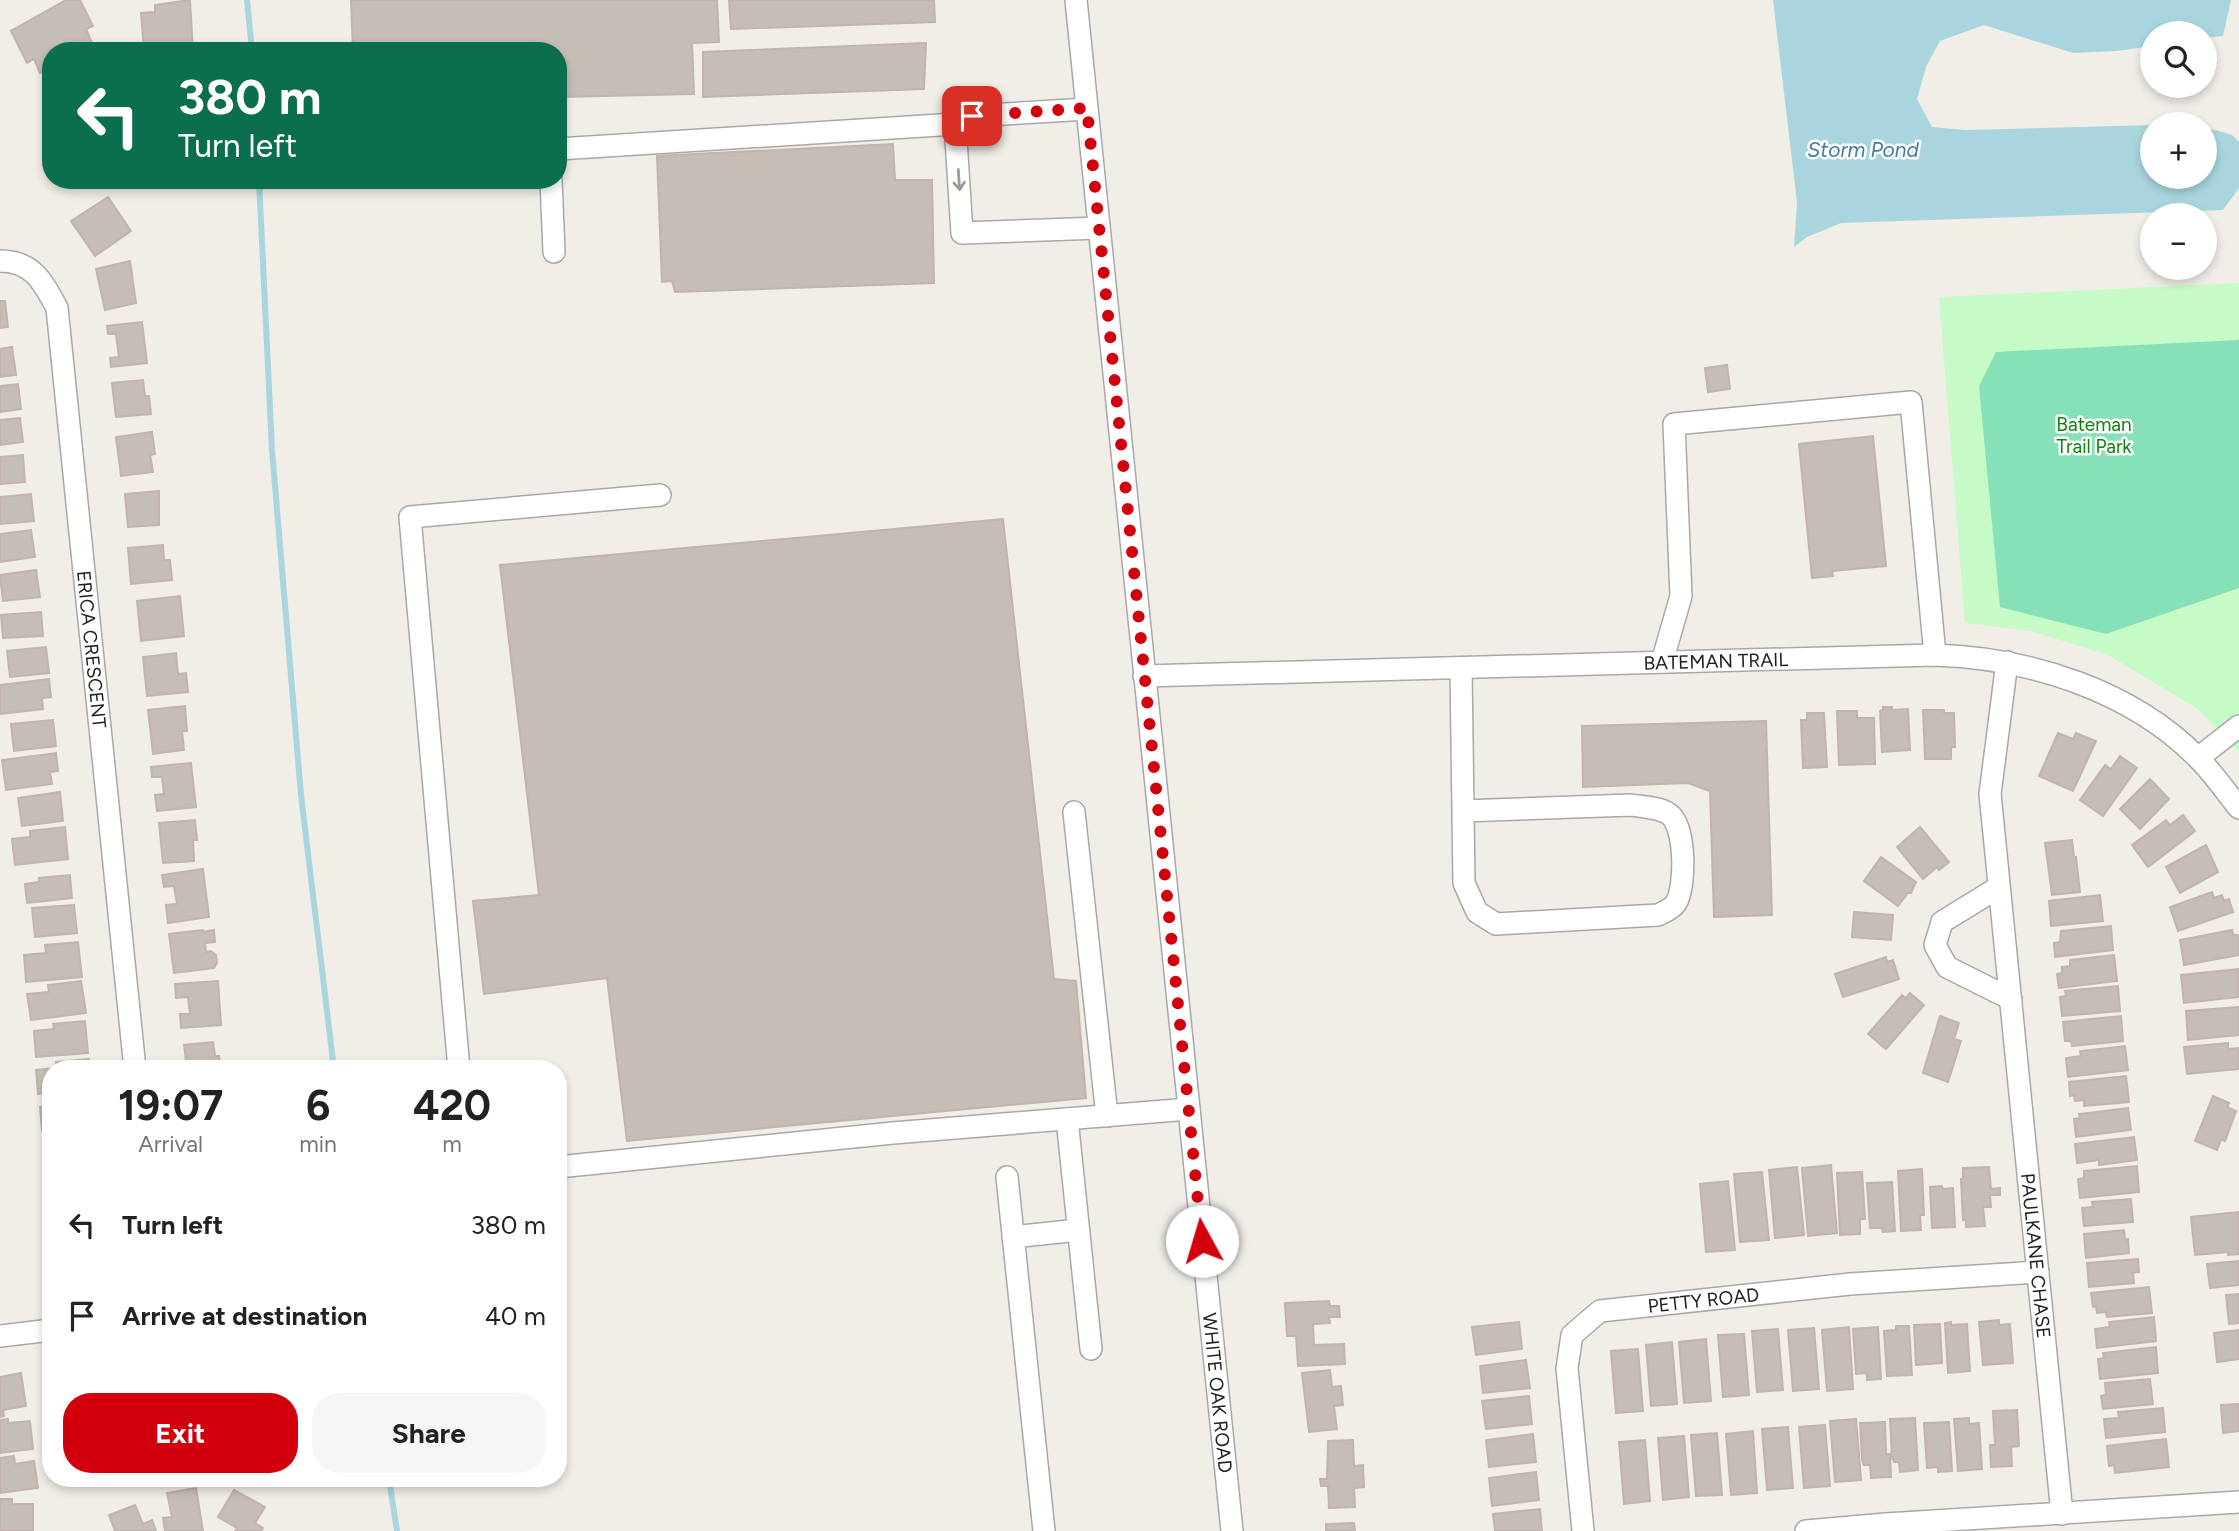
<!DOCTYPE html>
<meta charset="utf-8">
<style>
:root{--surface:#fff;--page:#f6f6f6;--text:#222;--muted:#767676;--accent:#d2000d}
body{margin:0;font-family:Figtree,sans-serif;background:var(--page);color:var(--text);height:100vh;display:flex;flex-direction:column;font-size:26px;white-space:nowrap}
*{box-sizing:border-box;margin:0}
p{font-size:23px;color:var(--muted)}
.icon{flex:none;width:38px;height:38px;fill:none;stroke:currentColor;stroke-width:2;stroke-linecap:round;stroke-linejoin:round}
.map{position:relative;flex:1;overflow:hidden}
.side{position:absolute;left:42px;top:1060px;width:525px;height:427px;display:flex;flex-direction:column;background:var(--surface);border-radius:28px;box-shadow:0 4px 10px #0003}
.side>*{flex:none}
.top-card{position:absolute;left:42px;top:42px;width:525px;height:147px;border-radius:28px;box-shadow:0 4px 10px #0003;background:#0b6e4f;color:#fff;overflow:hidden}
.buttons{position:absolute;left:2140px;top:21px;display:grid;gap:14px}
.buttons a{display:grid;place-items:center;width:77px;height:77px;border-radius:50%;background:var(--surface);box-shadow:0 4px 10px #0003;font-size:35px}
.pin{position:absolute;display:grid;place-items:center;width:60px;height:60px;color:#fff;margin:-30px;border-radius:14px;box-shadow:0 4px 10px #0006}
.me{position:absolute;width:77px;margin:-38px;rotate:354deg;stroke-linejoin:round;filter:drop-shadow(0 0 5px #0008)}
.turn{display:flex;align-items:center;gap:24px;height:147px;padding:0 21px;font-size:32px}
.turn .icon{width:91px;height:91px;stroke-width:2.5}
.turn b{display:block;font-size:49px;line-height:60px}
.eta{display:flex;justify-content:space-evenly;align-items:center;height:119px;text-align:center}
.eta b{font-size:42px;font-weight:700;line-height:49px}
.action{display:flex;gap:14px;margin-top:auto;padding:14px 21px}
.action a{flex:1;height:80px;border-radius:28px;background:var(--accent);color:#fff;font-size:28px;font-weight:700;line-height:80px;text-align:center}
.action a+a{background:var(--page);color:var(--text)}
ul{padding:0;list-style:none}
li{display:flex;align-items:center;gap:21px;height:91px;padding:0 21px}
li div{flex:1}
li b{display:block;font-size:26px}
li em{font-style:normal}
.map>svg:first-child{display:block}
.park{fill:#c6fac7}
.pitch{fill:#86e0b8}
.water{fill:#a9d6de}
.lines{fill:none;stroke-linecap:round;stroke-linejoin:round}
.stream{stroke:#a9d6de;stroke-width:6}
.building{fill:#c6bdb7;stroke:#c3b3aa;stroke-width:2}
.minor-casing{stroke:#a8a8a8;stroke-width:24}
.minor{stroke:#fff;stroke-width:21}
.oneway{stroke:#9b9b9b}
.route{stroke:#d2000d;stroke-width:12;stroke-dasharray:0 21.6}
.labels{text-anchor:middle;stroke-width:5;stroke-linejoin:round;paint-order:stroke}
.park-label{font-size:19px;fill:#0c820e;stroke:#fff}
.street-label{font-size:19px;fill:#212121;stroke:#fff}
.water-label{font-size:21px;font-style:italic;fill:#467aa2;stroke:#fff}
</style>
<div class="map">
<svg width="2239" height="1531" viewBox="0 0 2239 1531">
<rect width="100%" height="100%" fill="#f1eee8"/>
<path class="park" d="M2239 283V752L2198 709 2108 655 2031 631 1965 623 1939 297Z"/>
<path class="pitch" d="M2239 340V588L2106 634 2000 607 1979 386 1996 352Z"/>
<path class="water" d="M1773 0H2231L2223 36 2205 38V33H2152V46L2117 51 2073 53 1984 25 1940 41 1926 67 1917 99 1932 127 1965 130 2152 125V177H2205V127L2232 135 2239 142V188L2223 210 1841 223 1807 237 1794 247 1797 202Z"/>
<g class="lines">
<g class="stream">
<path d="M247 0 252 51"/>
<path d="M259 180 272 450 301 795 334 1069"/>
<path d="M389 1479 397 1531"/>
</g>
</g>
<g class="building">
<path d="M66 0H80L93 26 86 29 92 43 77 51H69L65 43 51 51V67L40 73 34 59 27 63 11 31Z"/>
<path d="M190 0 193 51H144L141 13 155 12V5Z"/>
<path d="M351 0H717L719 42 692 43 694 94 558 97V51H353Z"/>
<path d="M729 0H934L935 22 731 29Z"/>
<path d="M926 43 924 89 703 97V52Z"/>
<path d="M893 144 895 180H932L934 283 675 292 672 281 662 282 657 156Z"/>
<path d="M108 197 131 231 95 256 71 221Z"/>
<path d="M130 261 136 303 105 310 96 269Z"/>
<path d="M0 301H5L8 327 0 328Z"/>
<path d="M142 322 147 363 111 367 110 358 119 357 116 334H108L107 326Z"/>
<path d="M12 347 16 375 0 377V349Z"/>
<path d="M1727 365 1730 389 1708 392 1705 368Z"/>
<path d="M143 380 145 396H149L151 414 116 417 112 383Z"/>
<path d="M18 384 21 409 0 412V386Z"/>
<path d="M20 418 23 442 0 445V420Z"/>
<path d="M152 432 155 454 150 455 153 472 121 476 116 437Z"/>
<path d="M1873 436 1886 566 1832 571 1833 576 1812 578 1799 444Z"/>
<path d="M23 455 25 482 0 484V457Z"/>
<path d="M159 491V525L128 527 125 494Z"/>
<path d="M31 494 34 521 0 524V497Z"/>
<path d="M1003 519 1054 979 1076 981 1086 1098 627 1141 607 978 484 994 473 901 539 895 500 565Z"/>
<path d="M31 530 35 557 0 562V534Z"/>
<path d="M163 545 164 560H170L172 580 131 584 128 548Z"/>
<path d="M36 570 40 597 3 601 0 575Z"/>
<path d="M180 596 184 636 141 641 137 601Z"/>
<path d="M41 612 43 636 3 638 1 615Z"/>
<path d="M46 647 49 673 10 677 7 651Z"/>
<path d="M176 653 178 674 186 673 188 692 147 696 143 657Z"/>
<path d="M49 679 51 697 42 698 43 709 0 714V685Z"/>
<path d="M185 706 187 731H182L184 750 153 754 148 710Z"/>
<path d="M1883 707H1892V710L1908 709 1910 750 1882 752 1880 711 1883 710Z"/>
<path d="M1923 710H1944V713H1954L1955 747H1951V759H1925Z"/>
<path d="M1837 711H1857V718H1874L1875 764 1839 765Z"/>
<path d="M1807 713H1824L1827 767 1803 768 1801 720H1807Z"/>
<path d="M53 720 56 746 14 751 11 724Z"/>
<path d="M1766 721 1772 915 1714 917 1710 791 1688 783 1583 787 1582 726Z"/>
<path d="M2058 733 2073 739 2076 733 2096 741 2073 791 2039 776Z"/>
<path d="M56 753 58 771 50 772 52 784 6 790 2 760Z"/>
<path d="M2120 756 2137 768 2103 816 2080 800 2105 765 2111 769Z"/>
<path d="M191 763 196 807 157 811 155 795 164 794 162 777H152L151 767Z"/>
<path d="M2150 779 2169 799 2140 829 2120 809Z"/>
<path d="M60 792 63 821 22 826 18 798Z"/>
<path d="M2183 815 2195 831 2148 867 2132 845 2166 820 2170 825Z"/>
<path d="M195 820 197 840H193L194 861 163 863 159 823Z"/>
<path d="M65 827 68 859 15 865 12 839 30 837V831Z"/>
<path d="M1920 827 1949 862 1939 870 1937 867 1923 879 1897 847Z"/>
<path d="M2072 840 2074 857H2076L2080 892 2052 895 2045 843Z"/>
<path d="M2206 845 2218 872 2180 893 2166 867Z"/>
<path d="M1881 857 1916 882 1911 893H1908L1898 906 1864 881Z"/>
<path d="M203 869 209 917 168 923 166 905 177 904 174 886 164 887 162 875Z"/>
<path d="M70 875 72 898 27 903 25 884 39 882V878Z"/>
<path d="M2212 892 2214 898 2222 895 2224 901 2229 899 2233 912 2178 931 2170 907Z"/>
<path d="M2100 895 2103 921 2051 926 2049 901Z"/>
<path d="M74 905 77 933 35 937 32 908Z"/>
<path d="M1854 912 1893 915 1891 940 1852 937Z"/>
<path d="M2111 926 2113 950 2055 957 2054 943 2060 942 2061 931Z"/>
<path d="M203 930V932L214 930 215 942 205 943 206 952 211 951 216 955 217 963 214 968 174 973 169 934Z"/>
<path d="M2232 930 2233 935H2239V955L2184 965 2180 940Z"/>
<path d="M78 942 82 977 26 982 24 955 46 953 45 945Z"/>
<path d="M2114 955 2117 981 2059 988 2057 974 2062 973V967L2070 966V960Z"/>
<path d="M1886 957 1887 962 1893 960 1899 979 1843 997 1835 974Z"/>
<path d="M2238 969 2239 997 2184 1003 2181 975Z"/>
<path d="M81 981 86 1013 31 1020 27 994 49 992 48 985Z"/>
<path d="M218 981 221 1025 181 1028 180 1014H190L188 997 176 998 175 984Z"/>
<path d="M2118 986 2120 1011 2062 1016 2060 997 2066 996 2065 991Z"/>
<path d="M1910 993 1924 1005 1886 1049 1868 1034 1902 995 1906 998Z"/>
<path d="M2239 1007V1035L2188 1040 2186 1011Z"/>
<path d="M1940 1016 1959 1023 1954 1039 1961 1041 1948 1082 1923 1073Z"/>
<path d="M2121 1016 2123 1041 2072 1046 2071 1041H2065L2063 1022Z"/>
<path d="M85 1021 88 1053 36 1057 34 1031 54 1029 53 1024Z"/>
<path d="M213 1042 215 1056H219L220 1069H187L184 1045Z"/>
<path d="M2228 1043V1049L2239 1048V1069L2187 1074 2184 1047Z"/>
<path d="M2125 1046 2128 1070 2068 1077 2066 1058 2081 1056 2080 1051Z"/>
<path d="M89 1059 91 1069H51V1093L38 1094 36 1070 57 1068 56 1062Z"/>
<path d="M2126 1076 2129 1102 2084 1106V1100L2075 1101 2074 1095 2070 1096 2069 1082Z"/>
<path d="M2213 1096 2229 1103 2227 1107 2236 1111 2225 1141 2221 1139 2217 1150 2195 1141Z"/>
<path d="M51 1106V1131H42L40 1107Z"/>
<path d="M2128 1108 2131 1130 2076 1137 2074 1119 2080 1118 2079 1114Z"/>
<path d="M2134 1137 2137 1160 2099 1165V1160L2077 1163 2075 1144Z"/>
<path d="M1831 1165 1837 1233 1808 1236 1802 1168Z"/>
<path d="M2137 1166 2139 1192 2080 1198 2078 1179 2084 1178V1171Z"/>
<path d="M1797 1167 1804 1235 1775 1238 1769 1170Z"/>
<path d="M1989 1167 1991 1189 2000 1188V1195H1990L1991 1207H1983L1985 1226 1966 1227V1220H1963L1961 1179H1963V1168Z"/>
<path d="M1922 1169 1924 1215H1920L1921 1230 1901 1231 1898 1171Z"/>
<path d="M1762 1172 1769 1240 1740 1242 1734 1174Z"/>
<path d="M1862 1172 1865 1219H1860V1234L1840 1235 1837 1173Z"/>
<path d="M1728 1181 1735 1250 1706 1252 1700 1184Z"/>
<path d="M1892 1182 1895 1231 1883 1232 1882 1228H1870L1867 1183Z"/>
<path d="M1942 1186 1943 1189 1953 1188 1955 1227 1932 1228 1930 1187Z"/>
<path d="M2131 1199 2133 1222 2084 1226 2082 1208 2093 1207 2092 1202Z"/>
<path d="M2239 1212V1254L2228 1255V1252L2195 1255 2191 1217Z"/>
<path d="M2124 1230 2125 1240 2128 1239 2129 1253 2086 1258 2084 1234Z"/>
<path d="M2138 1259 2139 1272 2133 1273 2134 1283 2089 1287 2087 1263Z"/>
<path d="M2239 1261V1285L2210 1288 2207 1264Z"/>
<path d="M2149 1287 2152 1313 2107 1317 2106 1312 2097 1313 2096 1306 2093 1307 2091 1293Z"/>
<path d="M2239 1294V1323L2229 1324 2226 1295Z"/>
<path d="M1329 1301 1330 1306H1339L1340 1317H1329L1330 1323 1313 1324 1314 1345 1344 1344 1345 1364 1298 1366 1296 1336H1287L1285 1303Z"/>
<path d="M2154 1317 2156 1341 2097 1348 2095 1329 2110 1327 2109 1322Z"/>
<path d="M1999 1320V1325L2010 1324 2013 1363 1983 1365 1979 1322Z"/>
<path d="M1519 1322 1522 1349 1476 1355 1472 1327Z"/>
<path d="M1951 1322V1325L1967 1324 1970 1371 1948 1373 1945 1323Z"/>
<path d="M1940 1324 1942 1363 1916 1365 1914 1325Z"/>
<path d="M1896 1326H1909L1912 1375 1887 1376 1884 1331 1896 1330Z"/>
<path d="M1849 1327 1853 1389 1827 1391 1822 1330Z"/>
<path d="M1878 1327 1881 1379 1867 1380V1373L1856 1374 1853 1329Z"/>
<path d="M1814 1328 1819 1389 1793 1391 1788 1330Z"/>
<path d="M1778 1329 1783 1390 1757 1392 1752 1331Z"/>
<path d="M2239 1330V1359L2217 1362 2214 1333Z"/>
<path d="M1744 1334 1749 1395 1723 1397 1718 1335Z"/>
<path d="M1706 1339 1711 1401 1684 1403 1679 1342Z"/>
<path d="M1672 1342 1677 1404 1651 1406 1646 1345Z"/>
<path d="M2156 1347 2158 1373 2100 1379 2098 1359 2104 1358 2103 1353Z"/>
<path d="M1638 1349 1643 1411 1616 1413 1611 1351Z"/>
<path d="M1526 1360 1530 1388 1483 1393 1480 1366Z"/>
<path d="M1330 1370 1332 1387 1341 1386 1343 1405 1334 1406 1337 1429 1309 1432 1302 1373Z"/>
<path d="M21 1373 26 1406 3 1410 4 1416 0 1417V1377Z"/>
<path d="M2150 1379 2153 1404 2103 1409 2101 1396 2106 1395 2105 1383Z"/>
<path d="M1529 1396 1532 1424 1486 1429 1482 1401Z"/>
<path d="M2239 1404V1431L2223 1433 2221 1405Z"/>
<path d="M2163 1408 2165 1432 2106 1438 2104 1419 2119 1418 2118 1412Z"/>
<path d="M2017 1410 2019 1446 2011 1447 2012 1466 1991 1467 1990 1445H1995L1993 1411Z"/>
<path d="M1915 1418 1918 1470 1900 1472 1899 1462H1894L1892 1457 1890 1419Z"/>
<path d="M1969 1418V1424L1979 1423 1982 1469 1958 1471 1954 1419Z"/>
<path d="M8 1419V1423L30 1421 33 1449 0 1453V1420Z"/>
<path d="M1856 1419 1861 1480 1835 1482 1830 1421Z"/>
<path d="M1885 1422 1886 1454H1890L1891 1477 1871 1478 1870 1465H1864L1862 1459 1860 1423Z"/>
<path d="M1949 1422 1952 1471 1938 1472V1467L1927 1468 1924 1423Z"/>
<path d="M1825 1425 1830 1486 1804 1488 1799 1427Z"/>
<path d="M1788 1427 1793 1488 1767 1490 1762 1429Z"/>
<path d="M1753 1431 1757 1493 1731 1495 1726 1434Z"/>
<path d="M1717 1433 1722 1495 1696 1496 1691 1435Z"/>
<path d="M1533 1434 1536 1462 1489 1467 1486 1440Z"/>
<path d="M1684 1436 1689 1497 1663 1500 1658 1438Z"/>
<path d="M2166 1439 2169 1467 2115 1473 2114 1465 2109 1466 2107 1446Z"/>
<path d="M1353 1440 1354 1466 1363 1465 1364 1487 1354 1488 1355 1507 1329 1508 1328 1486H1321L1320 1479H1327L1328 1441Z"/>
<path d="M1645 1440 1650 1501 1624 1504 1619 1442Z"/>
<path d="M14 1456 15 1464 34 1461 38 1488 0 1493V1458Z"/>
<path d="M1536 1472 1539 1500 1492 1506 1489 1478Z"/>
<path d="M196 1488 203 1531H165L163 1518 172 1517 167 1493Z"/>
<path d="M234 1490 265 1507 255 1523 263 1528 261 1531H235L237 1528 218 1517Z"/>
<path d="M0 1499H12V1504H33V1531H0Z"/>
<path d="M135 1505 143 1524 152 1520 156 1531H115L109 1515Z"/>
<path d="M1540 1509 1542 1531H1495L1493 1514Z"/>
<path d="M1354 1523 1355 1531H1326V1524Z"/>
</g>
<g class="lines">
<defs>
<g id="minor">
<path id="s1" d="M1076 0 1232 1531"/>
<path d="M1087 109 972 116 955 124 962 233 1099 228"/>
<path d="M558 149 955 124"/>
<path d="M551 180 554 252"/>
<path id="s2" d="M0 261C33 261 43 282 57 308L135 1069"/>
<path d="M1662 662 1681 596 1674 424 1911 402 1935 655"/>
<path id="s3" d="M2007 662 1990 794 2062 1514"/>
<path d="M1461 668 1464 883 1477 912 1496 924 1658 915C1664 912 1672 909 1676 903 1686 886 1686 826 1669 814 1659 807 1643 807 1631 805L1463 811"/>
<path id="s4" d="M1144 676 1935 655C2029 658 2131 690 2198 758 2213 773 2226 792 2239 808"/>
<path d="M2198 758 2239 726"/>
<path d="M1074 812 1107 1116"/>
<path d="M1999 887 1942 922 1935 945 1947 967 2011 999"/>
<path d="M459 1069 410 517 660 495"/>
<path d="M1067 1119 1091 1349"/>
<path d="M558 1167 893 1133 1189 1109"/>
<path d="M1007 1177 1044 1531"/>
<path d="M1013 1237 1078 1230"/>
<path d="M0 1336 51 1330"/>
<path id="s5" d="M1583 1531 1567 1368 1572 1335 1600 1311 1850 1284 2038 1272"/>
<path d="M1806 1531 1886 1524 2239 1502"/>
</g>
</defs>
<use href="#minor" class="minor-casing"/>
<use href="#minor" class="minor"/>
</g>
<defs><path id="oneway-shaft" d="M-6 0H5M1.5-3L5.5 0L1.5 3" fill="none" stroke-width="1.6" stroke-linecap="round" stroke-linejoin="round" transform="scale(1.75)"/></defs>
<use class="oneway" href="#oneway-shaft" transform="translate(959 180) rotate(86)"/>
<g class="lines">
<path class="route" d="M972 116 1087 108 1202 1241"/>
</g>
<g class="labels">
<g class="park-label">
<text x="2094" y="431">Bateman<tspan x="2094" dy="22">Trail Park</tspan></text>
</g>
<g class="street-label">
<text dy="7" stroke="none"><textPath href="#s2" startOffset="422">ERICA CRESCENT</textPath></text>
<text dy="7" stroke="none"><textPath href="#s4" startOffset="572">BATEMAN TRAIL</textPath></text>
<text dy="7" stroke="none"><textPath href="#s3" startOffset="597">PAULKANE CHASE</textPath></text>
<text dy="7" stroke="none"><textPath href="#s5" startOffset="338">PETTY ROAD</textPath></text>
<text dy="7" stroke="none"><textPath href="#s1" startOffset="1400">WHITE OAK ROAD</textPath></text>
</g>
<g class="water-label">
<text x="1863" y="157">Storm Pond</text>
</g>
</g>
</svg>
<div class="buttons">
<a><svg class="icon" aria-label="search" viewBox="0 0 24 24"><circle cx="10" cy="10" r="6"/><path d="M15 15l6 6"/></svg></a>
<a>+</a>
<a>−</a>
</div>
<div class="pin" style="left:972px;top:116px;background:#d93025"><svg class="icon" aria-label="arrive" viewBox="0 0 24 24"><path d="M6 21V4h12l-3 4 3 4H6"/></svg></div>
<svg class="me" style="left:1202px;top:1241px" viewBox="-20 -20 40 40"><circle r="19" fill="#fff"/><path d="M0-13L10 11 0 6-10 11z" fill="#d2000d"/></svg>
<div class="top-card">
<div class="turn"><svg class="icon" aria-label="left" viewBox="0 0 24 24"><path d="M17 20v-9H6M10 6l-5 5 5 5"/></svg><div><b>380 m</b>Turn left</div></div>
</div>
<section class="side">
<div class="eta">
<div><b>19:07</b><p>Arrival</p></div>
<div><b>6</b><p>min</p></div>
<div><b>420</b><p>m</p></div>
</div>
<ul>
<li><svg class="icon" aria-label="left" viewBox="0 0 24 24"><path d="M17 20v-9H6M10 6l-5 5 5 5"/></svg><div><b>Turn left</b></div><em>380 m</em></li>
<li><svg class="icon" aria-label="arrive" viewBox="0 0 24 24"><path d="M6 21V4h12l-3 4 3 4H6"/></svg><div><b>Arrive at destination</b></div><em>40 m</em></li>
</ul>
<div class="action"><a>Exit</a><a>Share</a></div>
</section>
</div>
